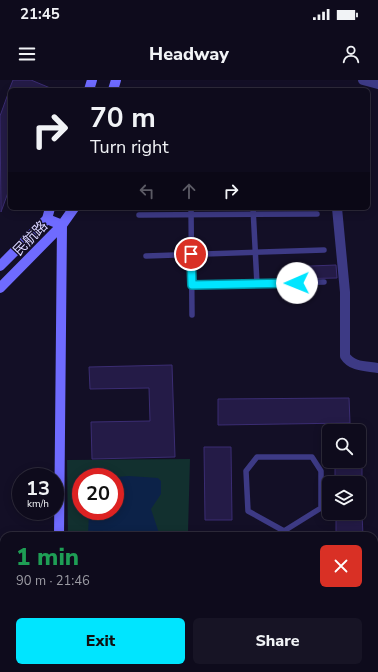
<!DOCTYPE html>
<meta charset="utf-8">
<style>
:root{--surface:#0e0b1c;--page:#171425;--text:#f1f3f6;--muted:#9b9ba3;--line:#2e2b3b;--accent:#00e5ff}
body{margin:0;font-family:"Nunito Sans","Noto Sans SC",sans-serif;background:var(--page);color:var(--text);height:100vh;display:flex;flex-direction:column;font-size:15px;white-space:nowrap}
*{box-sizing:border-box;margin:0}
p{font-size:13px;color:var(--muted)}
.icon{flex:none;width:22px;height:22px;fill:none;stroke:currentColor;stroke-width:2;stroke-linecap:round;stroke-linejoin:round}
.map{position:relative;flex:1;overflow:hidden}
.drawer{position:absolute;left:0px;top:452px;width:378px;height:140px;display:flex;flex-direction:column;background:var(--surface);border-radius:12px 12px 0 0;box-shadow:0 2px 10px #0003,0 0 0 1px var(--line)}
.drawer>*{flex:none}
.hud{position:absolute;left:8px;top:8px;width:362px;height:122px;border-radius:6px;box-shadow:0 2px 10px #0003,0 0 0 1px var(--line);background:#0e0b1c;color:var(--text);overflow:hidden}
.controls{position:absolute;left:322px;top:344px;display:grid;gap:8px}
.controls a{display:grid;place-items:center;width:44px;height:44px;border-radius:6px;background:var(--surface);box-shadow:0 2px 10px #0003,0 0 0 1px var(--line);font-size:20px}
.speed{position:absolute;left:12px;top:388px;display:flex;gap:8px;font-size:20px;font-weight:700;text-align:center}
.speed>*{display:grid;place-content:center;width:52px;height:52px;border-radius:50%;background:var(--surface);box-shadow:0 2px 10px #0003,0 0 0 1px var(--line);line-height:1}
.speed small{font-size:10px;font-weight:400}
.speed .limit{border:6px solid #d22;background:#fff;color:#111}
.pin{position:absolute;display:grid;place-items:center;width:34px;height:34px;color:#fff;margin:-17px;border:2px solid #fff;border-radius:50%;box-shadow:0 1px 4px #0007}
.me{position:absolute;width:44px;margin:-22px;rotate:269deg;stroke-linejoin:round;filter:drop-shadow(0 0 3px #0008)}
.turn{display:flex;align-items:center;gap:14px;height:84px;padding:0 16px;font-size:18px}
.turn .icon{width:52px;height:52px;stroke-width:2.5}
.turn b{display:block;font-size:28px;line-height:34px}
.lanes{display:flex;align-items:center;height:38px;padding:0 16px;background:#0003;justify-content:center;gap:20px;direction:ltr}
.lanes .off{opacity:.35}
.round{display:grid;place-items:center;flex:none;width:42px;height:42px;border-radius:6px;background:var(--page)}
.overview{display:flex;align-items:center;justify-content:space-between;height:68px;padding:0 16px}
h1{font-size:24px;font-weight:800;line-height:30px;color:#1e9e55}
.cta{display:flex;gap:8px;margin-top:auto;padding:8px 16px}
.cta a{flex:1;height:46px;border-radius:6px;background:var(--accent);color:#111;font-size:16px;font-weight:800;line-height:46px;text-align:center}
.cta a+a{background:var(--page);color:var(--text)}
.status{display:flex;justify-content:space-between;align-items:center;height:28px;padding:0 20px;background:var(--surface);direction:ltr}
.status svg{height:11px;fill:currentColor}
header{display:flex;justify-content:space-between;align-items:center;height:52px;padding:0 16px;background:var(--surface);font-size:18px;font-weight:800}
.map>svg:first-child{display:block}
.green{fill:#12302f;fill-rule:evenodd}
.water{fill:#0c2248}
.building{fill:#241b47;stroke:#3b2d73}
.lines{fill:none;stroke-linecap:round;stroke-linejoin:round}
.lane{stroke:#3d3a85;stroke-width:5.5}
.street{stroke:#3d3a85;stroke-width:10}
.secondary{stroke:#6f6bff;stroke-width:10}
.route-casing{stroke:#0095a6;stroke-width:10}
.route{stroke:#00e5ff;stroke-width:7}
.labels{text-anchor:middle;stroke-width:3;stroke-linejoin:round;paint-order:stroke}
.street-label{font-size:14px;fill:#d9d4ff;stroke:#130f26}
</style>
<div class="status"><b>21:45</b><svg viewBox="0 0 49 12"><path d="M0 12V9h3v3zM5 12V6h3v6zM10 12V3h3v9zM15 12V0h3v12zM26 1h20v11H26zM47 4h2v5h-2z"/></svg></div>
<header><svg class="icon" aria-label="menu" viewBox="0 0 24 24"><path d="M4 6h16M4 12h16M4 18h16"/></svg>Headway<svg class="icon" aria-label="person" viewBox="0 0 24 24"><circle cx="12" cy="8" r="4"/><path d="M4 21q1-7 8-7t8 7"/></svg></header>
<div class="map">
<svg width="378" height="592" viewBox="0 0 378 592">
<rect width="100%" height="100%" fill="#130f26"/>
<g class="green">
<path d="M190 379 188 452 191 456H68L67 380ZM81 397H115V431H81Z"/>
<rect x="69" y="588" width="204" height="4"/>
</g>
<g class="water">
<path d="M129 396 158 398 161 401V414L151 429 160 456H88L89 431H115V397Z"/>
<path d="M119 588H184L187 592H119Z"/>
</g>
<g class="building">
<path d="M13 0H31L55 10H9Z"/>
<path d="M9 11 10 107 1 132 0 36Z"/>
<path d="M336 185 337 198 286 199 285 187Z"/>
<path d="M172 285 175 377 92 379 91 342 150 341 149 308 90 309 89 287Z"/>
<path d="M349 318 350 343 218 345V319Z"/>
<path d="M204 367H231L232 440H205Z"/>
<rect x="335" y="381" width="27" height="22"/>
<path d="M336 433H362L363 456H336Z"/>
</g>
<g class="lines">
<g class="lane">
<path d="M191 128 192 235"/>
<path d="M253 128 257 204"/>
<path d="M139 135 317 134"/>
<path d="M146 176 324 170"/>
<path d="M192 205 324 202"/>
<path d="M257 377H312L321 391V428L284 451 248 431 246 391Z"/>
<path d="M285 588V592"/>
</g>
<g class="street">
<path d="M363 0 378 4"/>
<path d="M337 128 345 212V276C352 287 366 286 378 288"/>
</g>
<g class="secondary">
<path d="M89 10 92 0"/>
<path d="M113 10 116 0"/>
<path d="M47 139 62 145 59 456"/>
<path d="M0 186 47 139 50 128"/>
<path d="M0 208 62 145 74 128"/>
<path d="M58 592V588"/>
</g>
</g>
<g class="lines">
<defs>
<path id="route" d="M191 174 192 205 297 203"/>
</defs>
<use href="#route" class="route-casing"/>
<use href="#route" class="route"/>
</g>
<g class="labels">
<g class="street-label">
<text transform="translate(30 158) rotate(-46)" y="5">民航路</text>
</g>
</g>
</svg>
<div class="controls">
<a><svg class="icon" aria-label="search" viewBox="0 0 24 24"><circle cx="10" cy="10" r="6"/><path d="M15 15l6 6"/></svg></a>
<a><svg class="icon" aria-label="layers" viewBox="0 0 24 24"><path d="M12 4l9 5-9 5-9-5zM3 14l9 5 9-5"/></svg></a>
</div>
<div class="speed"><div>13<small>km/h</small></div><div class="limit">20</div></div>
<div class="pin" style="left:191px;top:174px;background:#d93025"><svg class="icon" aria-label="arrive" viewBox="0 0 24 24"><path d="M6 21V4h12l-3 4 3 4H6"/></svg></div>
<svg class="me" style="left:297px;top:203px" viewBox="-20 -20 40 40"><circle r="19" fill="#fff"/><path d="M0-13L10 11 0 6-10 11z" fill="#00e5ff"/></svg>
<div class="hud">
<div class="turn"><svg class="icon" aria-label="right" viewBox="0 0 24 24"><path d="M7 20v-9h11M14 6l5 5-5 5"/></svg><div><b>70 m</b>Turn right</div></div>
<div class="lanes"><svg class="icon off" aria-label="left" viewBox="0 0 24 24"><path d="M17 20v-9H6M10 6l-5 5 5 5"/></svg><svg class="icon off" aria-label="ahead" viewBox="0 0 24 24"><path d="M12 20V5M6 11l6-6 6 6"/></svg><svg class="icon" aria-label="right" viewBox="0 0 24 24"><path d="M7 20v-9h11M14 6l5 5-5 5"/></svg></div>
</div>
<section class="drawer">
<div class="overview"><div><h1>1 min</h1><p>90 m · 21:46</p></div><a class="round" style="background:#d93025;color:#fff"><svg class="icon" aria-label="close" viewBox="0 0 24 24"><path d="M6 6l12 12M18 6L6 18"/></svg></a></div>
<div class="cta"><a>Exit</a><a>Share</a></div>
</section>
</div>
